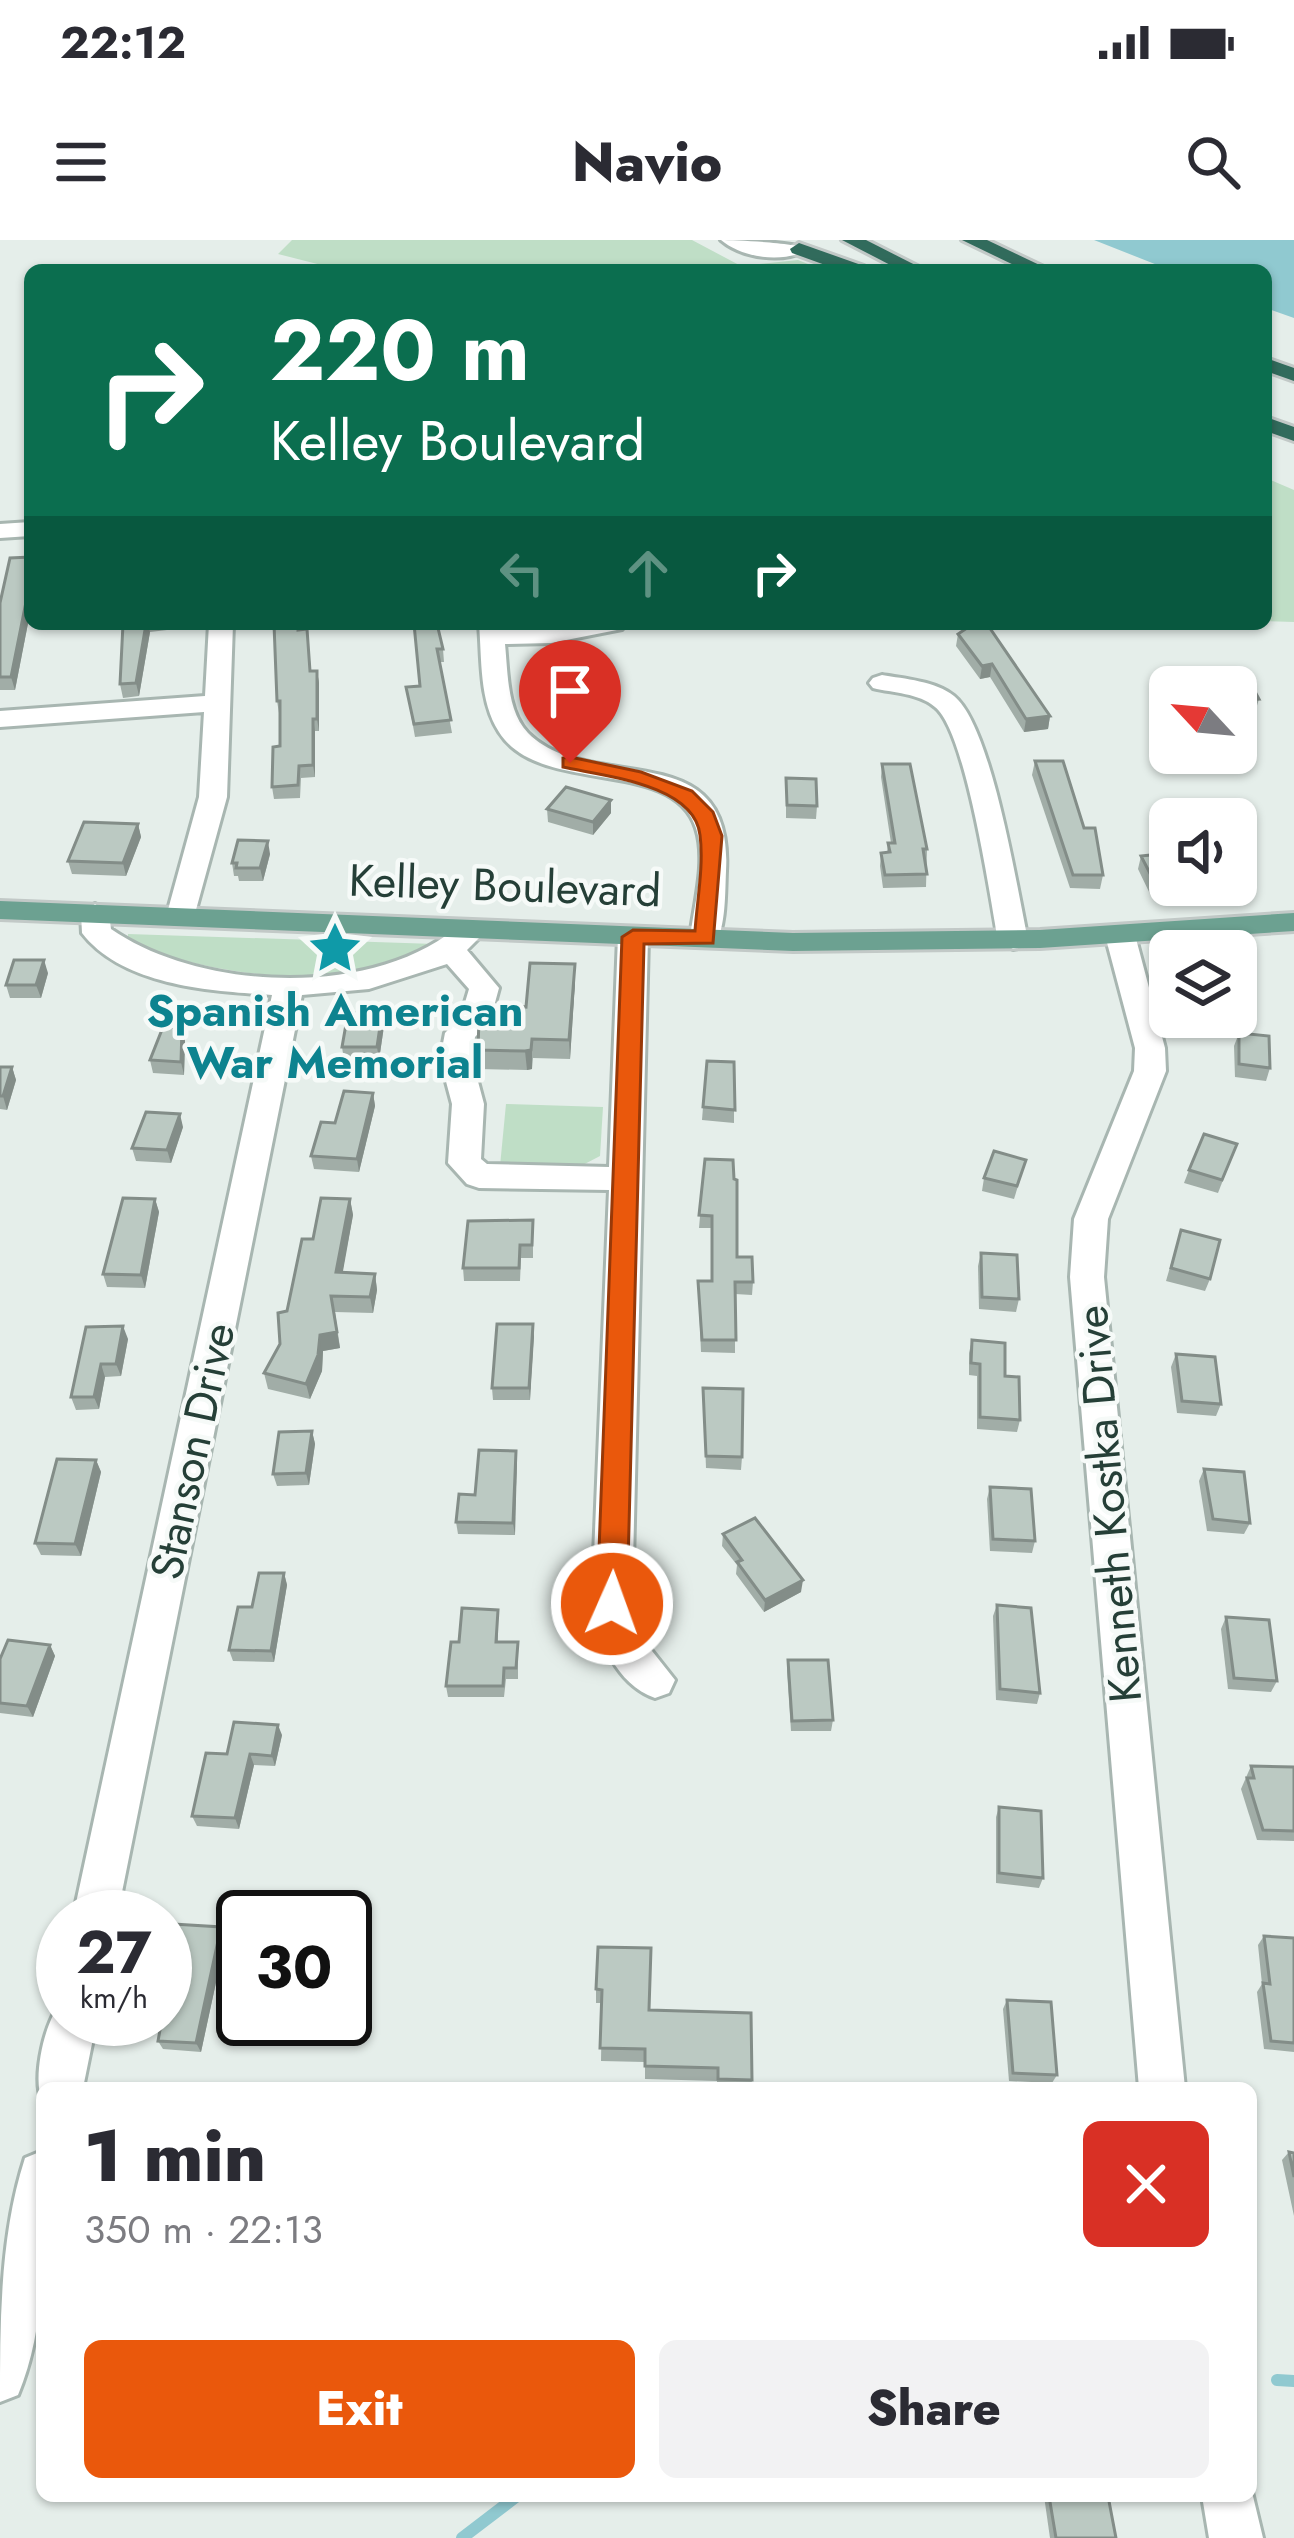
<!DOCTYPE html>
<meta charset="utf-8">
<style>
:root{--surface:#fff;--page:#f2f2f3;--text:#2b2b33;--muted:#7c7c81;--accent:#ea580c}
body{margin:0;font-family:Jost,sans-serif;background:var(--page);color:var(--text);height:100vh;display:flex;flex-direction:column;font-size:45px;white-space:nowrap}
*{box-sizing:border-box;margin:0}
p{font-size:39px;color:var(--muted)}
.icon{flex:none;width:66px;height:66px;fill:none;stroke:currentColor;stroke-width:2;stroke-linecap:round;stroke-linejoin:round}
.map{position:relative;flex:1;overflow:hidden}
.details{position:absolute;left:36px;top:1842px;width:1221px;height:420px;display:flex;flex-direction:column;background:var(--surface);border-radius:18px;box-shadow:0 3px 9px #0004}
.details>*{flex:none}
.hud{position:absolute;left:24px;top:24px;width:1248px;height:366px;border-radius:18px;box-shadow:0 3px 9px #0004;background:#0b6e4f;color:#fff;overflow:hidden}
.needle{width:78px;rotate:296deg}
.buttons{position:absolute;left:1149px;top:426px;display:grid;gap:24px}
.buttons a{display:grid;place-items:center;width:108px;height:108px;border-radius:18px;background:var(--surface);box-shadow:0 3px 9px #0004;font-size:60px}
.speed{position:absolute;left:36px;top:1650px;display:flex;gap:24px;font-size:60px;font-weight:700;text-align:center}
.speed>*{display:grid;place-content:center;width:156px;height:156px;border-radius:50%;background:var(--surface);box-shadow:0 3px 9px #0004;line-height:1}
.speed small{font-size:30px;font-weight:400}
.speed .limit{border:6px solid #111;border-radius:18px;background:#fff;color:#111}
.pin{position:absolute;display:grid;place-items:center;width:102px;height:102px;color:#fff;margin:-123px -51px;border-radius:50% 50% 50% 0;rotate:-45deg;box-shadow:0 0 12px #0007}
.pin .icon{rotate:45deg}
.me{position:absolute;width:132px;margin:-66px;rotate:2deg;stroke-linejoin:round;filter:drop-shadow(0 0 9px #0008)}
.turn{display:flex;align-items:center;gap:42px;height:252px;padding:0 48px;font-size:54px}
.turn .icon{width:156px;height:156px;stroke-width:2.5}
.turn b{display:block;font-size:84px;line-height:102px}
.lanes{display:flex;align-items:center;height:114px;padding:0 48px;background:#0003;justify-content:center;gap:60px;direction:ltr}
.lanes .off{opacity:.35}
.round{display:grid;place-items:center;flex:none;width:126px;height:126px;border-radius:18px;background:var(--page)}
.headline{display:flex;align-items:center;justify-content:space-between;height:204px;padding:0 48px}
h1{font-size:72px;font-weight:800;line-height:90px}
.cta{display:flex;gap:24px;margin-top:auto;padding:24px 48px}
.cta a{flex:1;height:138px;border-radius:18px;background:var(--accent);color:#fff;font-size:48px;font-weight:800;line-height:138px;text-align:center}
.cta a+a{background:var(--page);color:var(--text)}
.status{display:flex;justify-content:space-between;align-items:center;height:84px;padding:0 60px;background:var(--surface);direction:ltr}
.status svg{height:33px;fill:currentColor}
header{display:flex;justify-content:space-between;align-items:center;height:156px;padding:0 48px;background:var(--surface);font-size:54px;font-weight:800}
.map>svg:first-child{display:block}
.green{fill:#bfdec6}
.water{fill:#90c9d0}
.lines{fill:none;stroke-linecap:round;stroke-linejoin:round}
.stream{stroke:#90c9d0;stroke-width:12}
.minor-casing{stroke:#a8b6b1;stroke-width:6}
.major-casing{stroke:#c2c9c7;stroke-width:6}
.highway-casing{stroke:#c2c9c7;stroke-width:6}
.minor{fill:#fff;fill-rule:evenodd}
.major{fill:#6ca191;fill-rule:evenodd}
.highway{fill:#316b5c;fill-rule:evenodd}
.wall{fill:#a1ada7}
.shaded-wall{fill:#838d88}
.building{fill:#bbc9c2;stroke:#838d88;stroke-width:3}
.route{fill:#ea580c;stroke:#983908;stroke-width:3}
.labels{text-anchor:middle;stroke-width:9;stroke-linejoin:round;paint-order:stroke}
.street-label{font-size:45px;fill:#253f37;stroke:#f6faf8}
.culture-label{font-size:45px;font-weight:bold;fill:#0d838f;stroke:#f6faf8}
</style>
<div class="status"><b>22:12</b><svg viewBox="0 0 49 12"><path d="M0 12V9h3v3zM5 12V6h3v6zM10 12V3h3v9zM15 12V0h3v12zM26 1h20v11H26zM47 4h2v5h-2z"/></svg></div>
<header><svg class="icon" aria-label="menu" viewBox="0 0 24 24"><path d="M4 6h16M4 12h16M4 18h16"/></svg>Navio<svg class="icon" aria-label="search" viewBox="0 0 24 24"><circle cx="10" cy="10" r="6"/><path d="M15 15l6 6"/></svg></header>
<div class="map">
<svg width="1294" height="2298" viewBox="0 0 1294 2298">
<rect width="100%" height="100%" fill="#e5eeea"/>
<g class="green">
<path d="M292 0H692L741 26 798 20 823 30H341L278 14Z"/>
<path d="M1266 238 1294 250V382L1266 381Z"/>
<path d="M128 694 435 704V708C414 715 394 724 373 729 305 746 189 732 128 699Z"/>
<path d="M506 864 603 867 600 916 577 928 500 926Z"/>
</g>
<path class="water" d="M1094 0H1294V78L1266 68V30H1170Z"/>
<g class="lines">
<g class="stream">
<path d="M1277 2140 1294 2141"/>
<path d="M462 2298 517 2256"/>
</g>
<defs>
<g id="minor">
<path d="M721 0C736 0 799 3 808 9 784 24 742 18 721 0Z"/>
<path d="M30 282V296L0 298V284Z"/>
<path d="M209 384H233L227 557 194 677 180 686 166 677 199 557 204 472 0 487V471L205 456Z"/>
<path d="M479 384H503L504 389 625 384 622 389 551 403 505 404C508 433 507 472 528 493 591 556 734 491 726 631 725 653 726 686 715 705L705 707 690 698C694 664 707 621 696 588 673 516 540 557 499 492 479 461 482 419 479 384Z"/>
<path d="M882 435C905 439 935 441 954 456 992 487 1017 649 1028 700L1023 707 1013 709 998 700C990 656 966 491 935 467 919 453 893 453 873 448L869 443 873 438Z"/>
<path d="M95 664 109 673 111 689C202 752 379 759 463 682H483L488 689 467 710 499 748 490 781 475 797 472 819 484 864 481 919 487 924 609 927 618 697 633 688 643 690 648 697 632 1364 637 1392 675 1440 669 1453 655 1458C616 1444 600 1401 592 1364L609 950 479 948 467 944 448 923 452 864 440 819 445 793 461 776 469 749 447 724 369 749 302 755 117 1677H73L272 755C211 751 123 746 82 693L81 673Z"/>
<path d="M1120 686 1135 695 1165 808 1166 831 1108 979 1104 1037 1185 1848H1139L1070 1037 1074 979 1134 831 1135 808 1105 695Z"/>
<path d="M63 1761V1779H97L83 1848H42V1861C32 1837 45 1778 63 1761Z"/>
<path d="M42 1911C42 1992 50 2078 18 2155L0 2162C0 2081 0 1995 25 1918Z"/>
<path d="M1251 2248 1263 2298H1209L1202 2256H1251Z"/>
</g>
<path id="major" d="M0 661 793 693 1040 690 1294 673V691L1040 708 793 711 0 679Z"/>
<g id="highway">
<path d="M842 0H866L925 30H900Z"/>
<path d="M962 0H987L1050 30H1024Z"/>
<path d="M799 3 864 26 867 30H839L792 13 790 9Z"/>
<path d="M1266 118 1294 128V141L1266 131Z"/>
<path d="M1266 177 1294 187V201L1266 191Z"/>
</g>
</defs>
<use href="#minor" class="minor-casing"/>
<use href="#major" class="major-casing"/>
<use href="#highway" class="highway-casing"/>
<use href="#minor" class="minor"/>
<use href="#major" class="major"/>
<use href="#highway" class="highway"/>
</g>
<g class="wall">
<path d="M30 317V373L15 450H0V363Z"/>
<path d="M123 384H167V390L150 392 139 456 123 458 120 444Z"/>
<path d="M300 384V390L307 389 311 431H317L319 443V491H315V537L301 538 300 558 274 559 272 547 280 506V473H279L277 461Z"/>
<path d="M414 384 443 409 444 422H439L452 493 415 497 406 447 420 446Z"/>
<path d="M958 394 1050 476 1048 489 1024 492 990 437 980 439 956 406Z"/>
<path d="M1218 437 1259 459 1255 472 1236 473V447H1215Z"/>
<path d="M556 441 591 458 592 471 565 475 556 454Z"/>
<path d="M1035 521 1103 635 1100 649 1070 648 1032 535Z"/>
<path d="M882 524 927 609 926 647 883 648 880 626 881 613H887L888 603H891L881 537Z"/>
<path d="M786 538 817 566 816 579 786 578Z"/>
<path d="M611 560V573L593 595 548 582 547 569Z"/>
<path d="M138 584 141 597 126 636 72 634 68 621Z"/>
<path d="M1170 613V645H1183L1180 653 1151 656 1138 629 1141 616Z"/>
<path d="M270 614 263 641H239L238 636H234L232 623Z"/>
<path d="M575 724V743L570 819 533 818 532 829 527 830 479 829 478 810 497 778 515 773 526 767Z"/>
<path d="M48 733 41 758H10L6 745Z"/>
<path d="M384 786 379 820H344L342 807Z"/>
<path d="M182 788 185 801 184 835 153 833 150 820Z"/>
<path d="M1239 793 1270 828 1266 841 1235 837 1234 806Z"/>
<path d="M734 822V883L702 880 703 867Z"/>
<path d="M0 827H12L16 840 7 870 0 869Z"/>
<path d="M373 853 375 866 359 932 314 929 311 916 335 883Z"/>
<path d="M183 887 171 923 136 921 132 908Z"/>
<path d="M1237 904 1218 953 1184 943 1189 930Z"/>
<path d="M705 919 737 1017 753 1042 752 1055 735 1054V1113L701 1112 698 1041H711V988H699Z"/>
<path d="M1026 920 1014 959 982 951 984 938Z"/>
<path d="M155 959 159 972 145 1048 107 1047 103 1034Z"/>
<path d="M350 959 353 975 342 1033 375 1034 377 1050 373 1073 335 1072 340 1108 323 1111 322 1131 310 1159 268 1149 264 1133 280 1104 287 1071 313 999Z"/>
<path d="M533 993V1018H521L520 1041H464L463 1028Z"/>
<path d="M1177 1003 1210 1039 1205 1051 1166 1041Z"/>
<path d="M981 1013 1019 1059 1016 1072 979 1069 978 1026Z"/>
<path d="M533 1084 530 1160H493L492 1148Z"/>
<path d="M86 1087 128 1099 121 1136 105 1137 99 1169 76 1170 71 1157Z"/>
<path d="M972 1100 1020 1180 1017 1192 977 1189V1136L969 1135V1113Z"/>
<path d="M1176 1114 1221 1164 1216 1176 1177 1173 1171 1127Z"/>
<path d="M703 1148 742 1217 741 1230 706 1228Z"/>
<path d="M312 1191 315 1204 309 1245 277 1246 273 1234Z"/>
<path d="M516 1211 515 1295 458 1294 456 1282 475 1255Z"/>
<path d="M96 1220 101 1232 81 1316 41 1315 35 1303Z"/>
<path d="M1204 1229 1250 1283 1244 1294 1207 1291 1199 1241Z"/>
<path d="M990 1247 1035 1301 1032 1313 990 1311 987 1259Z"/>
<path d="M723 1294 801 1352 764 1372 736 1334 737 1325 722 1306Z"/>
<path d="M284 1333 287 1345 274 1422 233 1421 229 1410 252 1367Z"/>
<path d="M997 1365 1040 1453 1037 1464 996 1460 993 1376Z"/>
<path d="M498 1370V1402H518V1439H506L504 1457H448L446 1446 459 1402Z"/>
<path d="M1226 1377 1277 1441 1271 1452 1228 1449 1221 1389Z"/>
<path d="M50 1405 55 1416 33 1477 0 1473V1419Z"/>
<path d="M788 1420 833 1480 831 1491H791L787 1431Z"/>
<path d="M282 1495 275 1526 254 1525 239 1589 197 1586 192 1576 227 1514Z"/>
<path d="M1251 1526 1294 1527V1601L1257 1600 1241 1549Z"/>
<path d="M999 1567 1043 1638 1039 1648 996 1643V1577Z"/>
<path d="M226 1696 201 1812 163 1809 158 1801 165 1779 172 1730H170L165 1721Z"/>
<path d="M1264 1696 1294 1698V1812L1264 1809 1257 1752 1262 1744 1258 1705Z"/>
<path d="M598 1707 650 1770 752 1840 751 1848H717V1841L645 1839V1822L601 1821 602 1763H596V1749Z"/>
<path d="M1007 1760 1057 1835 1052 1843 1009 1841 1003 1769Z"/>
<path d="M1289 1912 1294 1913V1976L1282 1920Z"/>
<path d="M1044 2256H1108L1116 2298H1050Z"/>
</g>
<g class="shaded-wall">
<path d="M30 342V373L15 450 11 437Z"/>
<path d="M146 384H148L150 392 139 456 136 443Z"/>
<path d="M992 424 990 437 980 439 982 426Z"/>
<path d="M317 431 319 443V491L317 479Z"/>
<path d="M591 458 592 471 565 475 564 462Z"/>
<path d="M1050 476 1048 489 1024 492 1026 479Z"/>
<path d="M313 479 315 491V537L313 525Z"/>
<path d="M611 560V573L593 595V582Z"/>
<path d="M138 584 141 597 126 636 123 623Z"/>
<path d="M268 601 270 614 263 641 260 628Z"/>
<path d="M44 720 48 733 41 758 36 745Z"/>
<path d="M575 724V743L570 819 569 800Z"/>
<path d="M382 773 384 786 379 820 377 807Z"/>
<path d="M182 788 185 801 184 835 181 822Z"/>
<path d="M532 799V829L527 830 525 811Z"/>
<path d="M12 827 16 840 7 870 3 856Z"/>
<path d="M373 853 375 866 359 932 357 919Z"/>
<path d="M180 874 183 887 171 923 167 910Z"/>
<path d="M155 959 159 972 145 1048 141 1035Z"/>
<path d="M350 959 353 975 340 1048 336 1032Z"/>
<path d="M375 1034 377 1050 373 1073 370 1057Z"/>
<path d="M331 1056 340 1108 323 1111 322 1131 310 1159 306 1144Z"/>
<path d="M533 1084 534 1097 530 1160 529 1148Z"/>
<path d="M123 1086 128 1099 121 1136 116 1124Z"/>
<path d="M101 1124 105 1137 99 1169 94 1157Z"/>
<path d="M312 1191 315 1204 309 1245 306 1233Z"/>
<path d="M516 1211 517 1223 515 1295 513 1283Z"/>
<path d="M96 1220 101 1232 81 1316 75 1304Z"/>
<path d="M284 1333 287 1345 274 1422 271 1411Z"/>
<path d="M803 1340 801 1352 764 1372 765 1360Z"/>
<path d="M50 1405 55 1416 33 1477 27 1466Z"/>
<path d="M278 1485 282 1495 275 1526 272 1516Z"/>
<path d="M250 1514 254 1525 239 1589 235 1578Z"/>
<path d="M221 1687 226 1696 201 1812 196 1803Z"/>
</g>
<g class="building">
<path d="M30 317V342L11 437H0V363L10 318Z"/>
<path d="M123 384H146L136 443 120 444Z"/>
<path d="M274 384H298V390L307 389 310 431H317V479H313V525L299 526 298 545 272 547 273 507 280 506V461H277Z"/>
<path d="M414 384H437L443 409H437L451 480 414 484 406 447 420 446Z"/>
<path d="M973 384H987L1050 476 1026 479 992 424 982 426 958 394Z"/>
<path d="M1246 435 1259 459 1236 460V447H1223L1218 437Z"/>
<path d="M583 437 591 458 564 462 556 441Z"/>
<path d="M1035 521H1063L1084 588H1095L1103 635H1073Z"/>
<path d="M882 524H910L927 609H923L927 634 885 635 881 613 890 612 888 603H895Z"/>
<path d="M786 538 816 539 817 566 787 565Z"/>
<path d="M566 547 611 560 593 582 547 569Z"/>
<path d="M84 582 138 584 123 623 68 621Z"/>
<path d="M238 600 268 601 260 628H236L237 623H232Z"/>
<path d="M1170 613V641L1155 643 1141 616Z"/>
<path d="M14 720H44L36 745H6Z"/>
<path d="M530 723 575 724 569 800 532 799 531 810 525 811 478 810 479 778H497L498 773H515L516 766 526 767Z"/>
<path d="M348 773H382L377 807H342Z"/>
<path d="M163 787 182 788 181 822 150 820Z"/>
<path d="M1239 793 1269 796 1270 828 1239 824Z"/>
<path d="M707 821 734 822 735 870 703 867Z"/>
<path d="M0 827H12L3 856H0Z"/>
<path d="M344 851 373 853 357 919 311 916 321 882 335 883Z"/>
<path d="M146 872 180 874 167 910 132 908Z"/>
<path d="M1204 894 1237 904 1222 940 1189 930Z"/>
<path d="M994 911 1026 920 1017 946 984 938Z"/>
<path d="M705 919 733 920 734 939 737 940V1017H752L753 1042H735L736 1100H702L698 1041H712V976L699 975Z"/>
<path d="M123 958 155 959 141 1035 103 1034Z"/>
<path d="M321 958 350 959 336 1032 375 1034 370 1057 331 1056 337 1092 320 1095 318 1115 306 1144 264 1133 280 1104 278 1073 287 1071 302 999H313Z"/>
<path d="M533 980 532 1005H520L519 1028H463L468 981Z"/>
<path d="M1181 990 1220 1000 1210 1039 1171 1028Z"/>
<path d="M981 1013 1017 1015 1019 1059 982 1057Z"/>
<path d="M497 1084H533L529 1148H492Z"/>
<path d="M123 1086 116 1124H101L94 1157H71L86 1087Z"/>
<path d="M972 1100 1005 1103V1136L1019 1137 1020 1180 980 1177V1124L971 1123Z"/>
<path d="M1176 1114 1215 1117 1221 1164 1182 1161Z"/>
<path d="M703 1148 743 1149 742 1217 706 1216Z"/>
<path d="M312 1191 306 1233 273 1234 279 1192Z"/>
<path d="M479 1210 516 1211 513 1283 456 1282 459 1254 475 1255Z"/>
<path d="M57 1219 96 1220 75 1304 35 1303Z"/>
<path d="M1204 1229 1244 1232 1250 1283 1213 1279Z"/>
<path d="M990 1247 1031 1249 1035 1301 993 1299Z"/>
<path d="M755 1278 803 1340 765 1360 737 1322 742 1320 723 1294Z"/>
<path d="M259 1333H284L271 1411 229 1410 238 1367H252Z"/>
<path d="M997 1365 1031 1368 1040 1453 1000 1449Z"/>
<path d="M462 1368 498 1370 496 1402H518L516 1428H504L503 1446H446L451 1402H459Z"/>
<path d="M1226 1377 1269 1380 1277 1441 1234 1438Z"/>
<path d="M8 1400 50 1405 27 1466 0 1463V1419Z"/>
<path d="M788 1420H828L833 1480 792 1481Z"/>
<path d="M234 1482 278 1485 272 1516 250 1514 235 1578 192 1576 206 1513 227 1514Z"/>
<path d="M1251 1526 1294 1527V1591L1263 1590 1247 1538H1254Z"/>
<path d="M999 1567 1041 1571 1043 1638 999 1633Z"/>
<path d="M173 1684 221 1687 196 1803 158 1801 162 1779H165V1768L170 1745 173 1721 165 1719Z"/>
<path d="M1264 1696 1294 1698V1803L1271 1801 1263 1743 1270 1744Z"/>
<path d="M598 1707 651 1708 649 1770 751 1773 752 1840 718 1839V1828L645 1826V1809L600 1808 602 1750 596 1749Z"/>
<path d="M1007 1760 1051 1762 1057 1835 1013 1833Z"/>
<path d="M1289 1912 1294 1913V1937Z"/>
<path d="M1049 2256H1108L1116 2298H1056Z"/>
</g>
<path class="route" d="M570 517 641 532 692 551 713 572 722 596 713 703 644 704 627 1364 623 1373 612 1377 601 1373 597 1364 622 697 633 690 695 691C697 661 704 625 700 595 694 544 603 536 563 527V518Z"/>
<defs>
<symbol id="sight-bare" viewBox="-9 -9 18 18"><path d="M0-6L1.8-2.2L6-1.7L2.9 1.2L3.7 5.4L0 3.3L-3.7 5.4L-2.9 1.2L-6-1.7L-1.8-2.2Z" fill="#0f9aa8" stroke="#f6faf8" stroke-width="2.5" paint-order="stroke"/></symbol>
</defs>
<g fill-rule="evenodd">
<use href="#sight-bare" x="297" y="670" width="76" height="76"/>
</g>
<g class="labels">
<g class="street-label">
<text transform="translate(505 645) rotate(2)" y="16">Kelley Boulevard</text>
<text transform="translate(192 1211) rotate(-78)" y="16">Stanson Drive</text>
<text transform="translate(1108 1264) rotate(-95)" y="16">Kenneth Kostka Drive</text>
</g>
<g class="culture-label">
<text x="335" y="786">Spanish American<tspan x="335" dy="52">War Memorial</tspan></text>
</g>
</g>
</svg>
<div class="buttons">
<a><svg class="needle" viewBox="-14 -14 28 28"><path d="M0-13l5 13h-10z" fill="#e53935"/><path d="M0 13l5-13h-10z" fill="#7c7c81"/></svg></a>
<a><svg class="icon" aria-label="sound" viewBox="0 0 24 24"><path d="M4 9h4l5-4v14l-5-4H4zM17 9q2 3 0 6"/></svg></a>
<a><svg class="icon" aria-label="layers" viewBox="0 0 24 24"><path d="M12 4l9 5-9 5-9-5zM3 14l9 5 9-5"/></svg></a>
</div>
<div class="speed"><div>27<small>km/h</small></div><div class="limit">30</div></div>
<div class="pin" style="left:570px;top:523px;background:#d93025"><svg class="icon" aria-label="arrive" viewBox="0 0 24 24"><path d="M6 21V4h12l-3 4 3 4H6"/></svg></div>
<svg class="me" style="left:612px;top:1364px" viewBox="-20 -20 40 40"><circle r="17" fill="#ea580c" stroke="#fff" stroke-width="3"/><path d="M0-11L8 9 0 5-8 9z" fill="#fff"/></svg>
<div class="hud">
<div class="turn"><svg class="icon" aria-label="right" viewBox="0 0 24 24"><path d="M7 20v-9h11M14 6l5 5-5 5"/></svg><div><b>220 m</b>Kelley Boulevard</div></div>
<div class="lanes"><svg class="icon off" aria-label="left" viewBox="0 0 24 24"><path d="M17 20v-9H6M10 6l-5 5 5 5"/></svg><svg class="icon off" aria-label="ahead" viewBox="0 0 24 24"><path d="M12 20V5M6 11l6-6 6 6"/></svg><svg class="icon" aria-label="right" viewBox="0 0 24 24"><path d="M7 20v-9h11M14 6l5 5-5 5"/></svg></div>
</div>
<section class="details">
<div class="headline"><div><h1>1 min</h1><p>350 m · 22:13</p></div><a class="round" style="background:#d93025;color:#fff"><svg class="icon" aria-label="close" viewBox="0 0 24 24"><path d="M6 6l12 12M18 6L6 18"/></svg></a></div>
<div class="cta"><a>Exit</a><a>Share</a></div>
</section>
</div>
